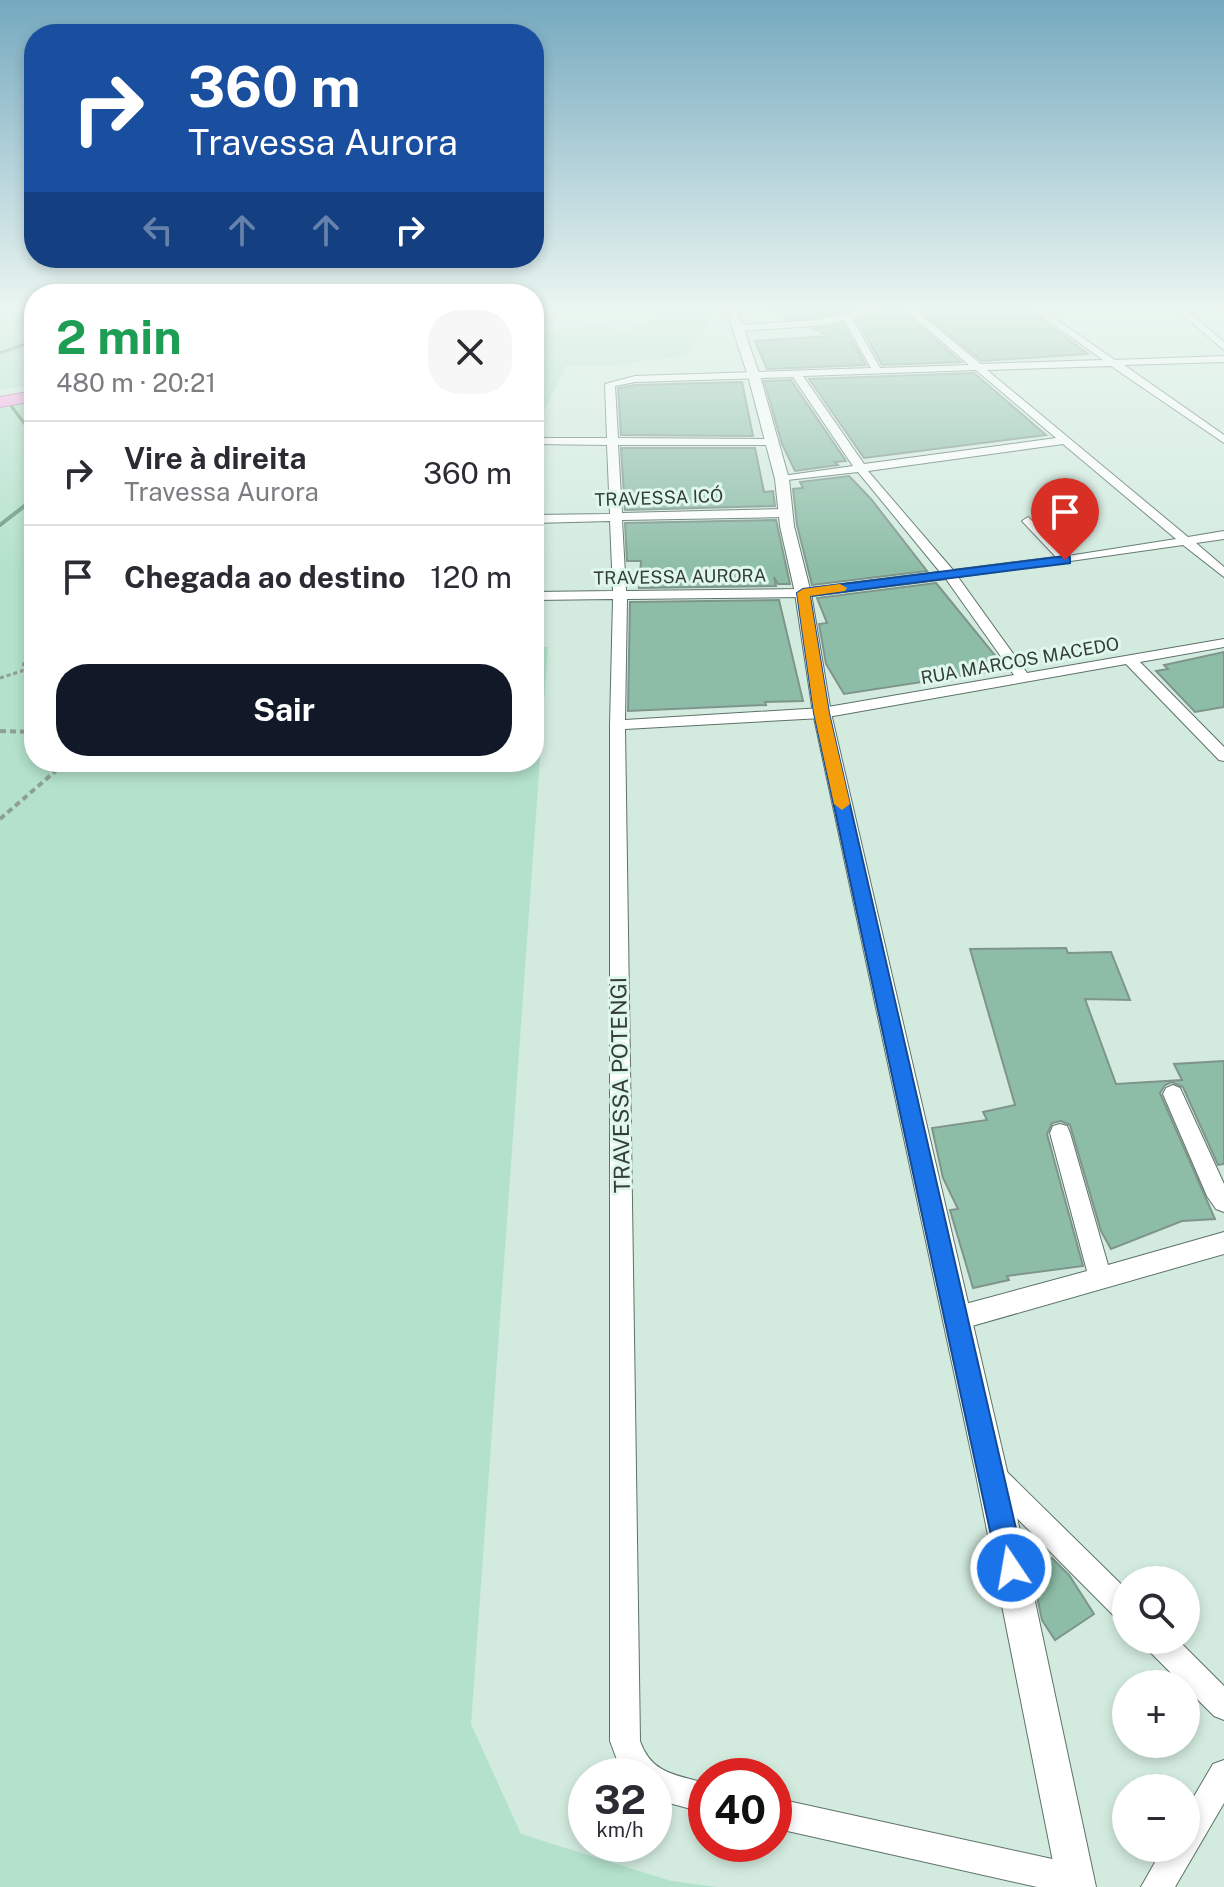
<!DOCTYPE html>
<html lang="pt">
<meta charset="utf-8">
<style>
:root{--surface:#fff;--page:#f7f7f7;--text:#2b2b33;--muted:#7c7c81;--line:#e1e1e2;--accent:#111827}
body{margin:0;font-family:"Public Sans",sans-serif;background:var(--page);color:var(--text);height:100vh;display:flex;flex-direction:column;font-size:30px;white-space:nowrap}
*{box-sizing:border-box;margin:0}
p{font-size:26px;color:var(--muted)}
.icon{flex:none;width:44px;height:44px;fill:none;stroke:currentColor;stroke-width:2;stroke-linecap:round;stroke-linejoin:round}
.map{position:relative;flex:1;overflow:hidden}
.sheet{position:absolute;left:24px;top:284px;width:520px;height:488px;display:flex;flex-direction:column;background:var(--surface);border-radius:32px;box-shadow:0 4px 12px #0003}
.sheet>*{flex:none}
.top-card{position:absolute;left:24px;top:24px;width:520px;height:244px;border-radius:32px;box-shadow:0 4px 12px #0003;background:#1a4fa0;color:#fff;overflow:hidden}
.fabs{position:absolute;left:1112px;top:1566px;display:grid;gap:16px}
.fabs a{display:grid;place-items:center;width:88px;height:88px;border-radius:50%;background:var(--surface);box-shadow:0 4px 12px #0003;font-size:40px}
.speed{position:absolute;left:568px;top:1758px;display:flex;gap:16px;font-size:40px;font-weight:700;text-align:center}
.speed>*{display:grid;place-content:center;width:104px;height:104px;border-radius:50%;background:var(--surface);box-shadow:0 4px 12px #0003;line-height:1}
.speed small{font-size:20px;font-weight:400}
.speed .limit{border:12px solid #d22;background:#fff;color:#111}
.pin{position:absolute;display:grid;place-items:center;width:68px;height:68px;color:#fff;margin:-82px -34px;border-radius:50% 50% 50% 0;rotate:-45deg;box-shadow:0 0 8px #0007}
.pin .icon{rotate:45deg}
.me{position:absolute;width:88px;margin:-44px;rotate:348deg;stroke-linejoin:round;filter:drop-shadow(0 0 6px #0008)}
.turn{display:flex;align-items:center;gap:28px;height:168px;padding:0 32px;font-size:36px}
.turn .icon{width:104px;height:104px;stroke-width:2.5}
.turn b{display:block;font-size:56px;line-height:68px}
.lanes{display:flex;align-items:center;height:76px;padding:0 32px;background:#0003;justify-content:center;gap:40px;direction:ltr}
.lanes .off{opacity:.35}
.round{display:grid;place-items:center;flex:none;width:84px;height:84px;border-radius:32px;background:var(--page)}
.headline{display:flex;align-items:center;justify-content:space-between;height:136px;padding:0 32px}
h1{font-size:48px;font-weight:700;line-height:60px;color:#1e9e55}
.primary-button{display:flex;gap:16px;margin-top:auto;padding:16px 32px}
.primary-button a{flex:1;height:92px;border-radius:32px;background:var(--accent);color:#fff;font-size:32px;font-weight:700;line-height:92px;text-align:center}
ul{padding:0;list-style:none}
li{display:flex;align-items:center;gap:24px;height:104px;padding:0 32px;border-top:2px solid var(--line)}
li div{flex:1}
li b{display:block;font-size:30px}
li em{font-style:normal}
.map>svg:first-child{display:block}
.green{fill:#b3e1cb}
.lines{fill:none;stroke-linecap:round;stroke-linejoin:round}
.stream-far1{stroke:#689882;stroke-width:3}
.stream{stroke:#689882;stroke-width:4}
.building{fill:#8dbda7;stroke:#7f958b;stroke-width:2}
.minor-casing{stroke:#5d7268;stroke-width:2}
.tertiary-casing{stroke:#5d7268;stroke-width:2}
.trunk-casing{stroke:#b76fa7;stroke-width:2}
.path-far1{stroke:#8d9f96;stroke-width:3;stroke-dasharray:4 3;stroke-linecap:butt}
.path{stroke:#8d9f96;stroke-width:4;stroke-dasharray:6 4;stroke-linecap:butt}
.minor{fill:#fff;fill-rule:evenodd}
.tertiary{fill:#fff;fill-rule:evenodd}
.trunk{fill:#fea2e8;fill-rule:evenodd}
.route{fill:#1a73e8;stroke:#114b97;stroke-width:2}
.slow{fill:#f59e0b}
.labels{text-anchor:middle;stroke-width:6;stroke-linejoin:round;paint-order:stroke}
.far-street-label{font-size:18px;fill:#343d39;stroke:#e0f8ec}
.street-label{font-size:22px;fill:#343d39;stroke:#e0f8ec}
</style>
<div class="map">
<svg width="1224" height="1887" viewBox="0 0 1224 1887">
<rect width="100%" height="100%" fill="#d3ebdf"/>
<g class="green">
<path d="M0 306H34V384L0 390Z"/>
<path d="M687 306 712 321 685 356 604 366 567 365 539 420 534 421V332L606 325 619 333Z"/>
<path d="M34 401V762H534V646L548 647 471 1724 521 1834 671 1881 718 1887H0V408Z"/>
</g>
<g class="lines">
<g class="stream-far1">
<path d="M0 353 34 341"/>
<path d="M12 407 34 436"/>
</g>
<path class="stream" d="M0 525 27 504 34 490"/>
</g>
<g class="building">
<path d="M761 306H869L816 317 790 319Z"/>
<path d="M914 306H1024L1088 354 982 361Z"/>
<path d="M899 308 961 362 882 365 857 320Z"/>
<path d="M842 323 866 365 767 369 755 341 829 336 814 329Z"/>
<path d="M974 373 1046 435 864 458 809 379Z"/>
<path d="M791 380 846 461 835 462 838 465 795 471 782 444 764 381Z"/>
<path d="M742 382 753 436 621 435 618 388 635 385Z"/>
<path d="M621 448H755L764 492 773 491 775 506 625 510Z"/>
<path d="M849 476 871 499 927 571 812 585 797 525 793 489 803 488 800 482Z"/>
<path d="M776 520 790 584H778L774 577 776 586 639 588 641 561H627L625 523Z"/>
<path d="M936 583 1006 669 844 694 826 664 819 624 827 623 817 598Z"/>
<path d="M779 600 803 701 765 702 766 705 628 711 630 602Z"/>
<path d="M1224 652V707L1195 712 1156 671 1168 669 1164 665Z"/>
<path d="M1066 948 1068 953 1111 952 1130 1000 1085 999 1116 1084 1182 1080 1174 1064 1224 1061V1164L1218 1165 1183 1087 1172 1082 1165 1085 1160 1093 1215 1219 1182 1221 1111 1249 1101 1231 1070 1125 1061 1121 1052 1123 1047 1134 1083 1266 1007 1276 1009 1280 973 1288 950 1210 958 1209 943 1178 932 1128 987 1120 983 1112 1015 1105 970 949Z"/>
<path d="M1034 1545 1046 1563 1052 1558 1069 1575 1094 1614 1055 1640 1042 1620 1027 1550Z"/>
</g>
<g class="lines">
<defs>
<g id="minor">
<path d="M882 306H898L852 318 880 368 969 365 901 306H910L981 364 1103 360 1028 306H1037L1115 360 1224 356V362L1124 365 1224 435V443L1111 366 987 370 1188 537 1224 531V539L1196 543 1224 567V577L1183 545 958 577 1027 673 1224 639V647L1140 662 1224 747V761L1219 760 1126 664 822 718 625 729 640 1741C651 1773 675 1775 706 1783V1813L654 1799V1776H623L610 1741V725L613 599 534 600V592L613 591 610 521 534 523V515L610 514 607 445 534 444V438H607L605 384 635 376 871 368 844 320 816 326 738 331 733 328 738 325 816 320ZM976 370 1056 438 864 464 803 376ZM793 377 853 466 782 476 776 479 778 481 858 472 940 572 803 589 626 591 622 520 786 517 792 513 786 509 622 513 618 445H772L777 442 772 439 618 438 615 386 635 382ZM1063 444 1176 539 1068 556 1028 517 1022 521 1056 557 953 570 868 471ZM946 579 1014 675 822 708 625 720 627 599 803 597Z"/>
<path d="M1172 306H1182L1224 342V350Z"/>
<path d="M1173 1085 1180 1088 1224 1184V1212L1216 1209 1207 1196 1163 1094 1166 1088Z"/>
<path d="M1060 1124 1067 1126 1070 1133 1108 1265 1224 1232V1254L958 1330 950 1326 946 1318 950 1310 958 1306 1087 1271 1050 1133 1053 1126Z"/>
<path d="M995 1465 1004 1469 1126 1589V1622L1116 1618 986 1487 982 1478 986 1469Z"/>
<path d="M1144 1640H1178L1224 1686V1720L1214 1716 1186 1688V1684H1182L1148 1650Z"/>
<path d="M1224 1760V1803L1175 1887H1141L1163 1848H1186V1810L1213 1764Z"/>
<path d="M774 1798 1075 1864 1086 1869 1091 1880 1088 1887H1037L774 1828Z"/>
</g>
<path id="tertiary" d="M725 306H736L760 376 789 479 794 526 811 593 831 713 1008 1475 1096 1887H1058L976 1475 813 713 795 593 780 526 775 479 748 376Z"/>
<path id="trunk" d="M34 391V401L0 407V397Z"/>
</defs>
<use href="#minor" class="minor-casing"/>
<use href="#tertiary" class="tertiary-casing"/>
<use href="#trunk" class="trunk-casing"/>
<path class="path-far1" d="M0 678 22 671 25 659"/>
<g class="path">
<path d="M0 731 34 732"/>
<path d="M0 819 66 762"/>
</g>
<use href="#minor" class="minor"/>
<use href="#tertiary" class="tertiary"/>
<use href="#trunk" class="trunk"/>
</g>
<linearGradient id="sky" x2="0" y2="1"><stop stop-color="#75a9bf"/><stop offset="0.54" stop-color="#ebf6f1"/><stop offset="1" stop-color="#ebf6f1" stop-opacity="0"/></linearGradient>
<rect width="1224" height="570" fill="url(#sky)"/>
<path class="route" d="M1065 556 1070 557V563L810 596 829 713 1025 1568 1021 1578 1011 1582 1002 1578 998 1568 814 713 797 593 803 589Z"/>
<path class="slow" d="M840 584 847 588 845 591 810 596 829 713 850 804 842 810 834 804 814 713 797 593 803 589Z"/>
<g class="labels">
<g class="far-street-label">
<text transform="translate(659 498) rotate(-2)" y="6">TRAVESSA ICÓ</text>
<text transform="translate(680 577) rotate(-1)" y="6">TRAVESSA AURORA</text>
<text transform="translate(1020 661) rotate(-10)" y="6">RUA MARCOS MACEDO</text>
</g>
<g class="street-label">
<text transform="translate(620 1085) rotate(-91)" y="8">TRAVESSA POTENGI</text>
</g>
</g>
</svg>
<div class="fabs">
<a><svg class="icon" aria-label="search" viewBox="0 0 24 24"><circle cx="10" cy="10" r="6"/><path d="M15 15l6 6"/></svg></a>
<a>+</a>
<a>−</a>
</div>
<div class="speed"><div>32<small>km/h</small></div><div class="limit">40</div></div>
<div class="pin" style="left:1065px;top:560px;background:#d93025"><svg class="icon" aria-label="arrive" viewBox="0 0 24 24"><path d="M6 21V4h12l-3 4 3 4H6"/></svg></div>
<svg class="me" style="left:1011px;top:1568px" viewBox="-20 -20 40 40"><circle r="17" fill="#1a73e8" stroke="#fff" stroke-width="3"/><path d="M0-11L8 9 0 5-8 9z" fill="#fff"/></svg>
<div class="top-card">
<div class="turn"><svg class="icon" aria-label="right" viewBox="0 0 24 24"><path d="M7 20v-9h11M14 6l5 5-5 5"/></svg><div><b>360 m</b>Travessa Aurora</div></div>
<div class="lanes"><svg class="icon off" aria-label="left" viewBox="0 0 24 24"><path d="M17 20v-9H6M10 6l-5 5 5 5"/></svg><svg class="icon off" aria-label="ahead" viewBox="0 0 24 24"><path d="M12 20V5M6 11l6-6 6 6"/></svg><svg class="icon off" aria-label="ahead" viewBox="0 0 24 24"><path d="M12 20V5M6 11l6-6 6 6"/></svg><svg class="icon" aria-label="right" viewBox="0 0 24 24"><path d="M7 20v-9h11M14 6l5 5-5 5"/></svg></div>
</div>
<section class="sheet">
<div class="headline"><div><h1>2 min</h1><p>480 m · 20:21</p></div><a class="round"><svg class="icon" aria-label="close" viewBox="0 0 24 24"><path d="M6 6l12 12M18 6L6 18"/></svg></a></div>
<ul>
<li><svg class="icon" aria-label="right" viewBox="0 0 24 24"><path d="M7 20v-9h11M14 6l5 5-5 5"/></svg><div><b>Vire à direita</b><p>Travessa Aurora</p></div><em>360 m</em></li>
<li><svg class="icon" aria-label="arrive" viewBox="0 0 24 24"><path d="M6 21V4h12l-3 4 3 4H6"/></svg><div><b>Chegada ao destino</b></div><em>120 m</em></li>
</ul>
<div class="primary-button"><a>Sair</a></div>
</section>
</div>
